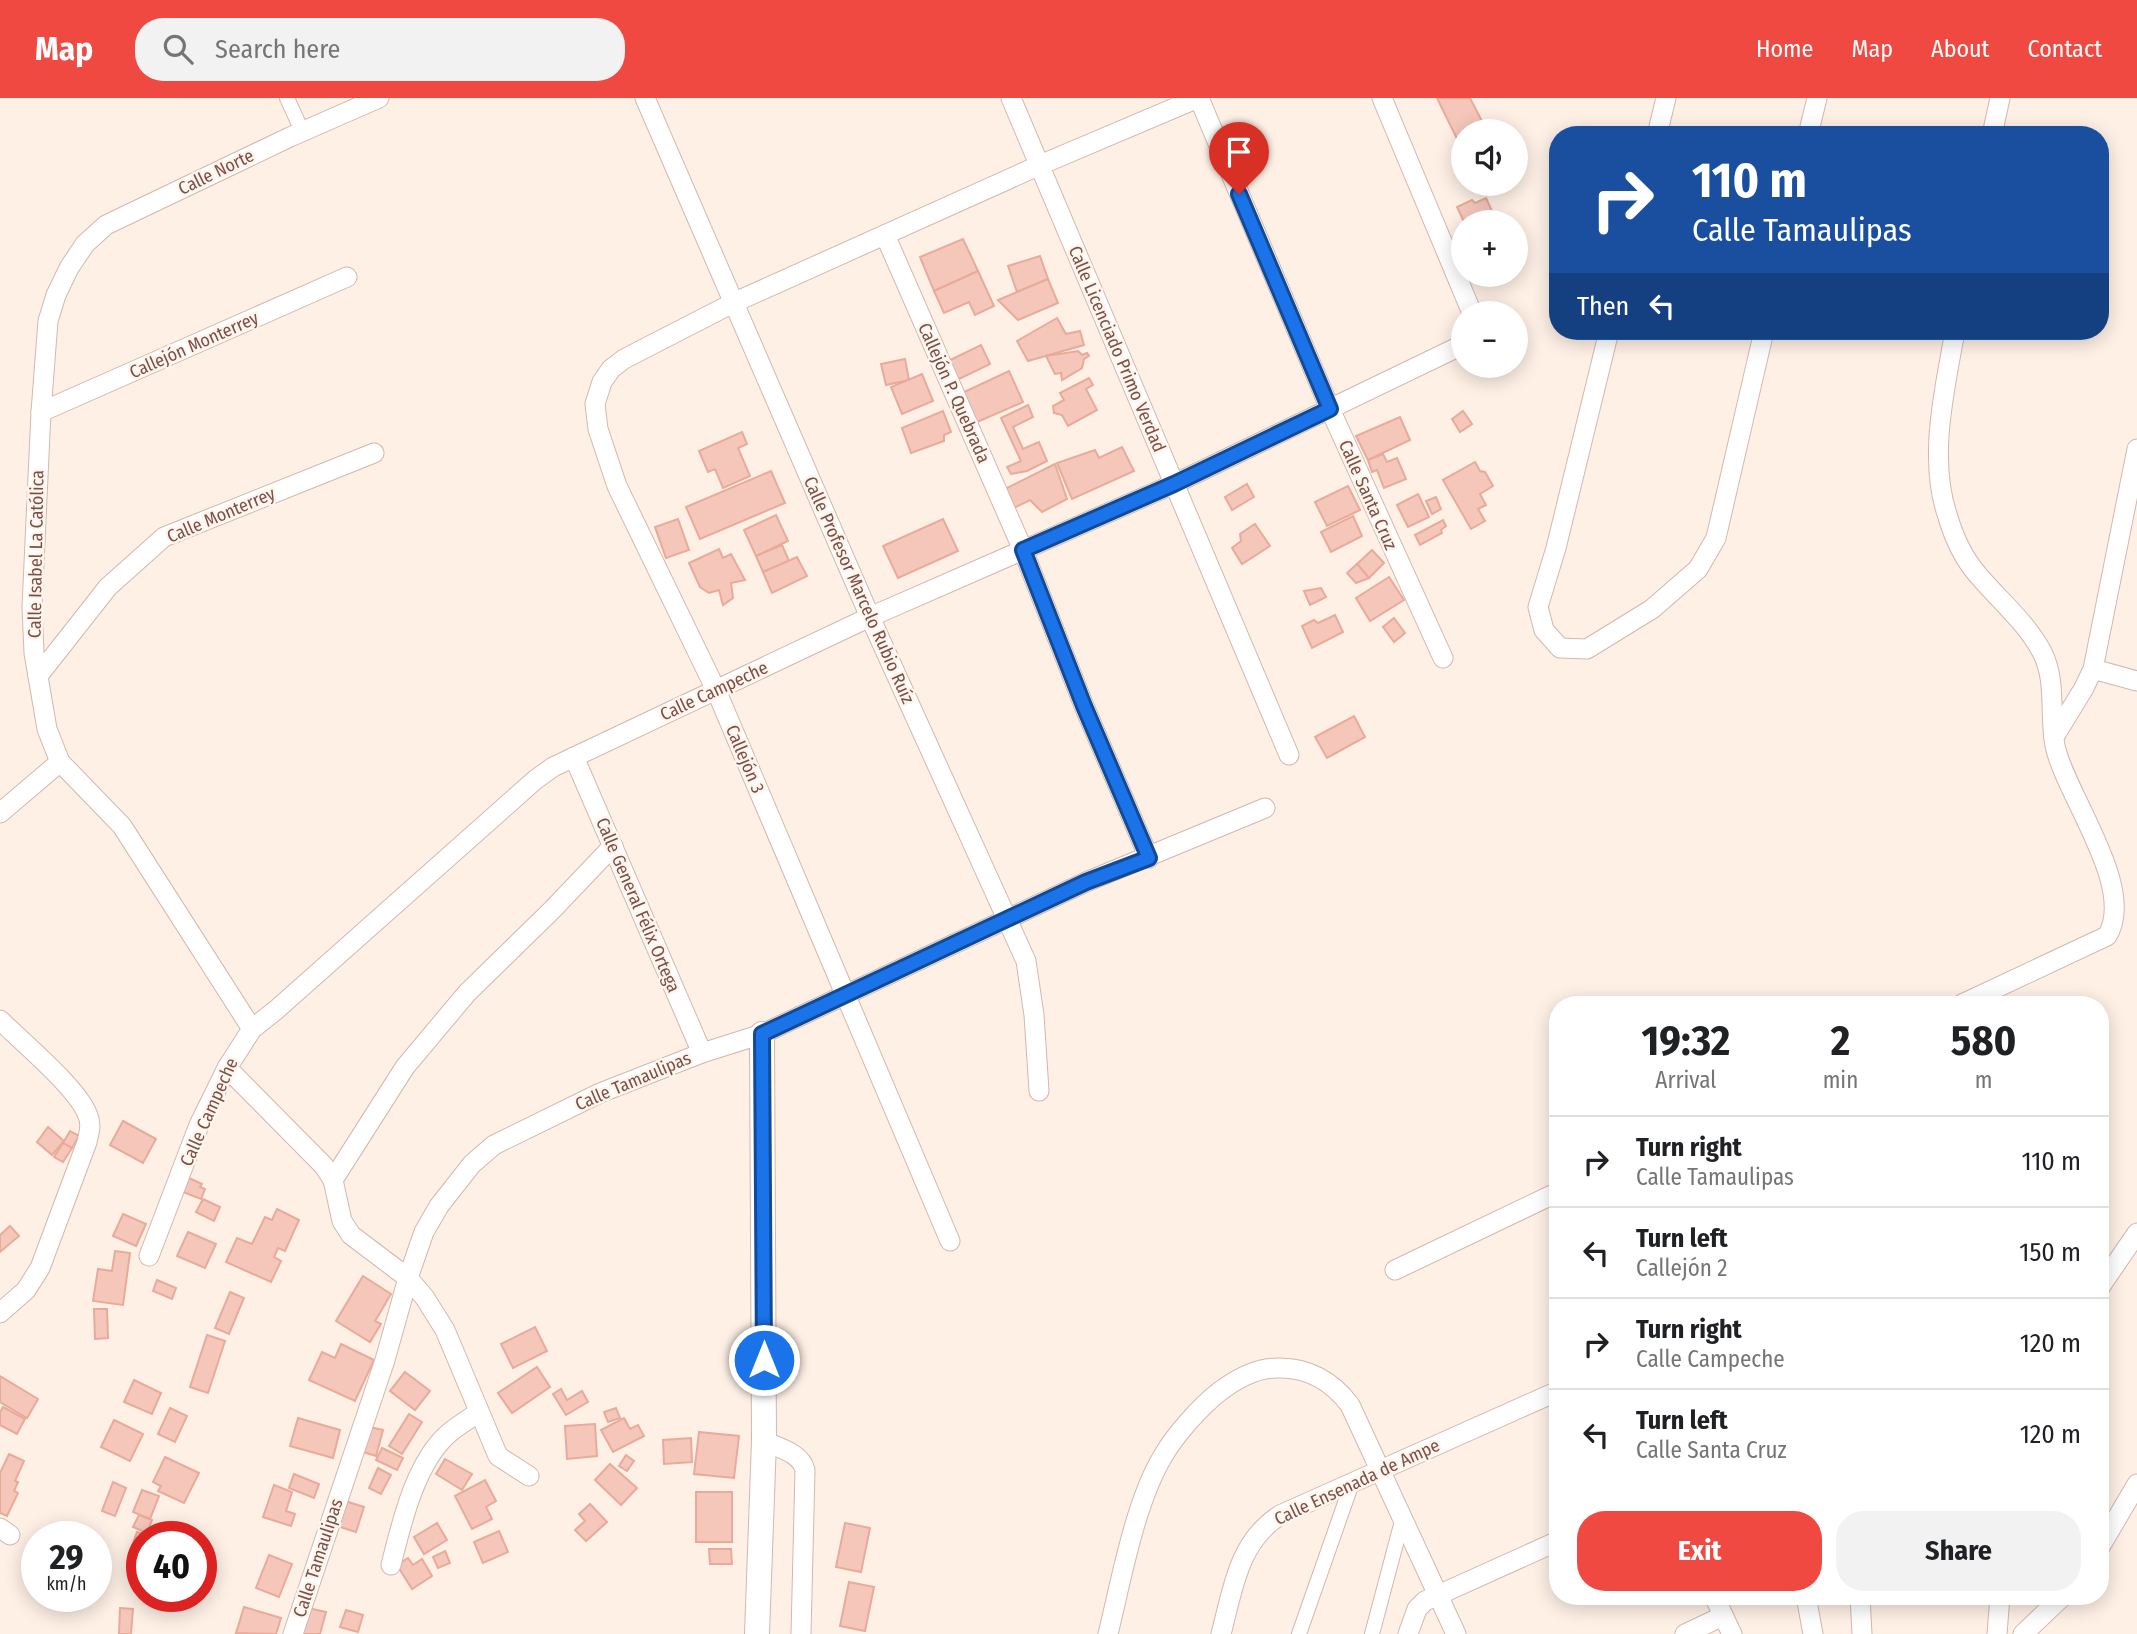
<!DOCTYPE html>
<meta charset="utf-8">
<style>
:root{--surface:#fff;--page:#f2f2f2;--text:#202124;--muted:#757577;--line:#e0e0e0;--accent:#f04942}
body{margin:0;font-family:"Fira Sans Condensed",sans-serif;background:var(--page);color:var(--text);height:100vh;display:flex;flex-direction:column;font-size:26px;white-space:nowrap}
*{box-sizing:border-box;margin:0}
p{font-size:23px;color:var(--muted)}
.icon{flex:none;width:38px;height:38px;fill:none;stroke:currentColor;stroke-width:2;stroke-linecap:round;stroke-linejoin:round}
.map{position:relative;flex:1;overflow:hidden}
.details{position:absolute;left:1549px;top:898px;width:560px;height:609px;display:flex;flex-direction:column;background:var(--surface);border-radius:28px;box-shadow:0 4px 18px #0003}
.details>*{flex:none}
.banner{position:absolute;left:1549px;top:28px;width:560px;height:214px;border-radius:28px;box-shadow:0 4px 18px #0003;background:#1a4fa0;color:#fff;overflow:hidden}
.tools{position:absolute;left:1451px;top:21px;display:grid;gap:14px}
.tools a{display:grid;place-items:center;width:77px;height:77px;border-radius:50%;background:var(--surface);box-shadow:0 4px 18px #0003;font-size:35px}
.speed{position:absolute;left:21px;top:1423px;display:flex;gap:14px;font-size:35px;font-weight:700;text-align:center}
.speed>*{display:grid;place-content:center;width:91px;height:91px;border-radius:50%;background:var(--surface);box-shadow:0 4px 18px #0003;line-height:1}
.speed small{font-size:18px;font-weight:400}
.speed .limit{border:10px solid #d22;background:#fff;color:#111}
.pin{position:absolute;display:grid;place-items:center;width:60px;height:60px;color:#fff;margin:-72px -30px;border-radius:50% 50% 50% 0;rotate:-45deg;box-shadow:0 0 7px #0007}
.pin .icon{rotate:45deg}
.me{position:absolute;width:77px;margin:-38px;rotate:0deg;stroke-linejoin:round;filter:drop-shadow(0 0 5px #0008)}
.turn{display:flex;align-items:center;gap:24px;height:147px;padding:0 28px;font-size:32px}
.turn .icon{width:91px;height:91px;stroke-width:2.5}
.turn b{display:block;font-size:49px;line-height:60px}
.then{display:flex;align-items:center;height:66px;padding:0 28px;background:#0003;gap:14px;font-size:26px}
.eta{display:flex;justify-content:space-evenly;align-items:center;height:119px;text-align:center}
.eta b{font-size:42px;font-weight:700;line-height:49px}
.primary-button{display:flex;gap:14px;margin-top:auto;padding:14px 28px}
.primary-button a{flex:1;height:80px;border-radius:28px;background:var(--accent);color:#fff;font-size:28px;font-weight:700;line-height:80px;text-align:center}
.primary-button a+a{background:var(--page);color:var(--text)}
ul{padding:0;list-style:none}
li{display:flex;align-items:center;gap:21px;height:91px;padding:0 28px;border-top:2px solid var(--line)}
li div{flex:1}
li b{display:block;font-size:26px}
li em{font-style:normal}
header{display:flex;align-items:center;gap:42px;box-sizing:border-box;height:98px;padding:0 35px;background:var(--accent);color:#fff}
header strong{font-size:33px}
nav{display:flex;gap:38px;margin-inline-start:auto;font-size:24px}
.search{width:490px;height:63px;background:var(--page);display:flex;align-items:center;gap:18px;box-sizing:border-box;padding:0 24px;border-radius:28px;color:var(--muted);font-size:26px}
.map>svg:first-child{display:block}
.building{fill:#f5c7bb;stroke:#e9aa9a;stroke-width:2}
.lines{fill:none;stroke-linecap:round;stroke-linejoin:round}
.pedestrian-casing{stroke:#d3b7ad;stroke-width:16}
.minor-casing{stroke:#d3b7ad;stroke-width:21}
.tertiary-casing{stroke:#d3b7ad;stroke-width:26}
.pedestrian{stroke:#fff;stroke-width:14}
.minor{stroke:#fff;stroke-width:19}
.tertiary{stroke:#fff;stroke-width:24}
.route-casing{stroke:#114b97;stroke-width:18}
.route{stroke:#1a73e8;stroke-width:12}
.labels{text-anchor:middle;stroke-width:5;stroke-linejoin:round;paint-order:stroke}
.street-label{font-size:18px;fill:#795048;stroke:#fff5ed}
</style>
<header>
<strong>Map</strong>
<div class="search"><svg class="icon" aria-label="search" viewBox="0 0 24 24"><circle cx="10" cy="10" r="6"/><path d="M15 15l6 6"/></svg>Search here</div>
<nav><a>Home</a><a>Map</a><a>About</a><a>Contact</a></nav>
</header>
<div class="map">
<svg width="2137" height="1536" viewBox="0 0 2137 1536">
<rect width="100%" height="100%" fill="#fef0e5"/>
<g class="building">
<path d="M1437 0H1470L1487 33H1463V53Z"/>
<path d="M1486 100 1497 124H1464L1457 109 1472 102 1475 105Z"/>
<path d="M963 141 978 173 934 193 920 159Z"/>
<path d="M1040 158 1048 181 1017 194 1008 168Z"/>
<path d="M978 173 994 208 975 217 969 204 944 215 934 193Z"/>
<path d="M1048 181 1058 205 1018 222 998 202Z"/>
<path d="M1057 220 1066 236 1080 233 1084 247 1028 263 1017 243Z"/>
<path d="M981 247 990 266 955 283 946 264Z"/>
<path d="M1078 253 1082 257 1087 255 1089 258 1084 261 1082 270 1062 282 1061 275 1055 276 1046 258Z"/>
<path d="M905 261 909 282 886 287 881 266Z"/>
<path d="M1009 273 1023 304 975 325 962 295Z"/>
<path d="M922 276 933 303 902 316 891 289Z"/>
<path d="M1089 280 1093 287 1086 291 1097 312 1068 328 1062 317 1054 315 1053 308 1064 302 1060 295Z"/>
<path d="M1028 307 1033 319 1013 329 1023 351 1039 344 1047 363 1027 373 1011 376 1007 369 1021 363 1001 320Z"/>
<path d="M943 313 951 334 944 337V343L911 355 902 330Z"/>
<path d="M1463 313 1472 326 1460 334 1452 321Z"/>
<path d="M1400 319 1410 342 1368 362 1356 338Z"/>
<path d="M742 334 747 346 738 350 750 378 723 390 715 371 708 374 699 353Z"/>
<path d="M1122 349 1134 373 1072 401 1057 365 1095 352 1099 360Z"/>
<path d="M1383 356 1387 364 1397 360 1406 381 1384 390 1377 372 1372 374 1368 362Z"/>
<path d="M1475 364 1480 373 1485 374 1493 388 1480 396 1486 407 1478 411 1485 423 1471 431 1443 382Z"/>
<path d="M1055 366 1067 401 1042 414 1030 402 1014 410 1005 391Z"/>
<path d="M771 373 785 405 700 441 686 409Z"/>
<path d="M1247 386 1254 399 1232 412 1225 399Z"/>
<path d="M1348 388 1360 412 1327 428 1315 404Z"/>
<path d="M1418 396 1429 419 1408 429 1397 407Z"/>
<path d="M1436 399 1441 411 1432 416 1426 403Z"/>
<path d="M776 417 788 443 756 458 744 432Z"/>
<path d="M1353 418 1362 438 1331 454 1321 434Z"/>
<path d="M678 421 689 452 666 460 655 429Z"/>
<path d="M943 421 958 453 898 480 883 448Z"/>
<path d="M1443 422 1446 428 1441 432 1442 435 1420 447 1415 437Z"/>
<path d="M1255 426 1270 448 1242 466 1232 450 1241 443 1240 436Z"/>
<path d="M782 447 789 463 763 474 756 458Z"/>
<path d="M719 451 723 460 731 456 745 482 731 485 733 500 723 507 719 492 709 495 700 489 689 465Z"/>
<path d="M1372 452 1384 465 1369 480 1357 466Z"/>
<path d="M797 459 807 478 772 495 763 474Z"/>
<path d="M1357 466 1369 480 1356 485 1347 475Z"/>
<path d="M1389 479 1404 502 1370 523 1356 500Z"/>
<path d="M1321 490 1326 499 1310 507 1304 493Z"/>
<path d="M1335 517 1343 534 1312 550 1302 528 1314 522 1318 525Z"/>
<path d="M1394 520 1405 535 1394 544 1383 529Z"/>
<path d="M1354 618 1365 639 1327 660 1315 639Z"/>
<path d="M123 1023 156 1041 143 1065 110 1047Z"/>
<path d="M48 1029 64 1043 52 1057 37 1044Z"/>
<path d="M70 1033 79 1038 72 1050 63 1045Z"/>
<path d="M63 1045 72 1050 63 1064 54 1059Z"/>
<path d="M189 1080 202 1086 200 1089 205 1091 201 1101 183 1094Z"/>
<path d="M203 1101 220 1109 214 1123 196 1114Z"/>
<path d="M277 1111 299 1122 285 1153 278 1150 274 1159 281 1163 271 1184 226 1164 237 1140 252 1146 265 1119 272 1122Z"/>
<path d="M123 1116 146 1126 136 1148 113 1138Z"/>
<path d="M10 1128 19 1138 0 1154V1137Z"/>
<path d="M188 1134 216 1146 205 1170 177 1158Z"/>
<path d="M115 1153 130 1155 123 1207 93 1203 98 1171 112 1173Z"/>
<path d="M363 1178 391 1196 375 1223 381 1226 370 1244 336 1223Z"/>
<path d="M157 1182 176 1190 172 1201 153 1193Z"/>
<path d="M230 1194 244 1200 229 1236 215 1230Z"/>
<path d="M94 1211H107L108 1240 95 1241Z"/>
<path d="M535 1229 547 1253 513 1270 501 1246Z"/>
<path d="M207 1237 225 1243 208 1295 190 1289Z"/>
<path d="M341 1246 374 1262 355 1303 309 1282 322 1254 335 1260Z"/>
<path d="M537 1269 550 1289 512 1315 498 1295Z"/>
<path d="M405 1274 430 1293 415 1312 390 1293Z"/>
<path d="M0 1278 38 1301 27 1320 0 1304Z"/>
<path d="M134 1282 161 1295 152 1316 124 1304Z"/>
<path d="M561 1291 567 1302 582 1293 588 1304 566 1317 553 1296Z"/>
<path d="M3 1309 25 1321 17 1336 0 1327V1314Z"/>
<path d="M170 1310 187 1318 175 1344 158 1336Z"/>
<path d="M616 1310 620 1320 608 1324 604 1314Z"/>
<path d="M409 1316 422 1324 402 1356 389 1348Z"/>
<path d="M298 1320 340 1332 333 1360 290 1348Z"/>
<path d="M624 1320 630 1331 638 1327 644 1338 613 1354 601 1332Z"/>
<path d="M114 1322 143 1336 130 1363 101 1349Z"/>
<path d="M595 1326 597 1358 567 1361 565 1328Z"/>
<path d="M370 1329 383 1332 376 1358 363 1354Z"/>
<path d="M699 1334 739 1338 734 1380 694 1376Z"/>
<path d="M691 1340 692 1364 664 1366 663 1342Z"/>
<path d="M382 1350 403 1360 397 1372 376 1362Z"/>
<path d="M9 1356 24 1363 15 1383 18 1384 14 1393 18 1395 7 1418 0 1415V1375Z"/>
<path d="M626 1357 634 1363 627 1373 619 1368Z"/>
<path d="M165 1359 199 1375 184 1405 158 1393 161 1388 153 1384Z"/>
<path d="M445 1361 472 1376 462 1392 436 1376Z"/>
<path d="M610 1366 637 1390 621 1407 595 1382Z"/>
<path d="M378 1370 391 1377 381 1396 369 1390Z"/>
<path d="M294 1376 319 1386 314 1400 289 1390Z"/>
<path d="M485 1382 496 1403 486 1409 492 1421 472 1431 455 1398Z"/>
<path d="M113 1384 126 1390 115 1418 102 1413Z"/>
<path d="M274 1387 292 1394 286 1413 295 1416 291 1428 263 1419Z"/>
<path d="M142 1392 159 1398 150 1421 133 1414Z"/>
<rect x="696" y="1394" width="36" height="50"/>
<path d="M342 1402 364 1409 356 1434 334 1427Z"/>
<path d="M590 1406 607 1424 586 1443 575 1432 585 1423 579 1416Z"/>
<path d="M139 1417 152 1422 147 1435 133 1429Z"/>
<path d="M437 1425 447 1442 424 1456 414 1439Z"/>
<path d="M845 1425 870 1430 861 1474 836 1469Z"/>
<path d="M499 1433 508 1454 483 1465 474 1444Z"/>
<path d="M137 1434 150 1438H142V1461L137 1460 140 1451 132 1448Z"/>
<path d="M709 1451H731L732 1466H710Z"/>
<path d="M445 1453 450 1465 438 1470 433 1459Z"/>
<path d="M269 1457 292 1466 279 1499 256 1490Z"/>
<path d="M408 1460 413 1467 422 1461 432 1478 412 1491 397 1467Z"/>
<path d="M849 1484 874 1489 865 1533 840 1528Z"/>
<path d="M244 1509 281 1520 276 1536 236 1535Z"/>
<path d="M120 1510 133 1511 131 1536H119Z"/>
<path d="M308 1510 326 1514 320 1536H301Z"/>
<path d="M346 1512 363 1517 358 1534 340 1529Z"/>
</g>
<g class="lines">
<defs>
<g id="pedestrian">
<path d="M287 0 302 33"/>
<path d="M1299 1536 1352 1385"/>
<path d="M1372 1536 1402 1423"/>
</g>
<g id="minor">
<path d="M645 0 870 519 1026 863 1034 917 1039 993"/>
<path d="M1011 0 1289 657"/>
<path d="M1199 0 1330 311 1443 560"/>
<path d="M1382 0 1472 215"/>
<path d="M1657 37 1666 0"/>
<path d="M1808 37 1817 0"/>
<path d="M1992 37 2000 0"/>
<path d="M885 137 1023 452 1084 608 1149 760"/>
<path d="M1609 233 1556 450 1538 509 1544 532 1560 550 1587 551 1652 511 1698 471 1716 440 1764 233"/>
<path d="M1955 233C1945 290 1928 359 1947 416 1953 437 1963 460 1978 477 2000 503 2026 524 2042 554 2057 583 2049 617 2055 648 2066 698 2137 790 2107 838L1962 906"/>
<path d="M41 314 347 179"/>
<path d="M2093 571 2137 583"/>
<path d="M38 578 108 489 164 439 374 355"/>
<path d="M2054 639 2084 590 2093 571 2137 351"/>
<path d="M574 659 702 955"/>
<path d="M0 715 60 664"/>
<path d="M0 922C22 944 79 991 88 1018 92 1027 89 1035 87 1044L40 1170 26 1192 0 1215"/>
<path d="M252 931 122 728 60 664 47 631 34 555 32 509 41 314 48 223 56 197 69 170 85 146 106 127 290 39 379 0"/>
<path d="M227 970 324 1068 333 1082 342 1123 351 1137 408 1180 425 1200 445 1232 498 1358 529 1378"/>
<path d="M333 1082 405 969 467 895 552 812 613 748"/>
<path d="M950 1143 716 592 617 388 598 331 595 306 602 284 611 271 624 261 733 205 1040 67 1198 0"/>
<path d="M149 1158 199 1027 227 970 252 931 276 912 535 682 553 669 870 519 1174 386 1458 249 1463 242"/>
<path d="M1395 1172 1558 1094"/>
<path d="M2100 1189 2137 1135"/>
<path d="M764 1343C779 1350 801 1355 805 1372L801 1536"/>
<path d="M0 1430 10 1437"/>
<path d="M2100 1449 2137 1386"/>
<path d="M391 1467C401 1427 415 1365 448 1336 457 1328 469 1321 479 1314"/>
<path d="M1714 1498 1732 1536"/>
<path d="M1806 1498 1813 1536"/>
<path d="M1860 1498 1862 1536"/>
<path d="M293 1536 385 1262 408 1180 424 1134 439 1108 472 1066 494 1047 600 995 702 955 762 936 1086 784 1265 710"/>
<path d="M1108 1536C1121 1483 1135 1404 1163 1358 1175 1337 1200 1309 1219 1294 1236 1281 1255 1270 1277 1270 1307 1269 1332 1283 1350 1307L1456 1536"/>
<path d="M1221 1536C1233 1491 1238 1444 1280 1417L1558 1293"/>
<path d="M1408 1536 1417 1511 1425 1503 1558 1443"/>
<path d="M1685 1536 1723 1518"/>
<path d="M1997 1536 2000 1498"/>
<path d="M2023 1536 2063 1498"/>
</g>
<path id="tertiary" d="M757 1536 764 1343 762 936"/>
</defs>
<use href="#pedestrian" class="pedestrian-casing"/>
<use href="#minor" class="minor-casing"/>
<use href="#tertiary" class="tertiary-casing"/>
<use href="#pedestrian" class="pedestrian"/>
<use href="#minor" class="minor"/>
<use href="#tertiary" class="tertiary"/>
</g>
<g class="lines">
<defs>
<path id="route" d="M764 1262 762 936 1086 784 1149 760 1084 608 1023 452 1174 386 1330 311 1239 96"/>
</defs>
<use href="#route" class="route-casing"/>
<use href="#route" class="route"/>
</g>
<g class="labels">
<g class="street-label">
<text transform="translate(216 74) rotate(-26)" y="6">Calle Norte</text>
<text transform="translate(194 247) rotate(-24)" y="6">Callejón Monterrey</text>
<text transform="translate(1117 251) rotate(67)" y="6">Calle Licenciado Primo Verdad</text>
<text transform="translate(954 295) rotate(66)" y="6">Callejón P. Quebrada</text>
<text transform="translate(1368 397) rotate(66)" y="6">Calle Santa Cruz</text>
<text transform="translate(221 417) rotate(-23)" y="6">Calle Monterrey</text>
<text transform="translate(36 456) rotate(-89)" y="6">Calle Isabel La Católica</text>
<text transform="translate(859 492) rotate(66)" y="6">Calle Profesor Marcelo Rubio Ruíz</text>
<text transform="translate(714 593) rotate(-25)" y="6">Calle Campeche</text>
<text transform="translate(745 661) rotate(67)" y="6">Callejón 3</text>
<text transform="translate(638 807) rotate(67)" y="6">Calle General Félix Ortega</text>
<text transform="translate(633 983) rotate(-23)" y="6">Calle Tamaulipas</text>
<text transform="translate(209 1014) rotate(-66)" y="6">Calle Campeche</text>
<text transform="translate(1357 1384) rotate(-25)" y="6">Calle Ensenada de Ampe</text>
<text transform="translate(318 1460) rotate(-72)" y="6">Calle Tamaulipas</text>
</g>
</g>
</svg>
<div class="tools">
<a><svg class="icon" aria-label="sound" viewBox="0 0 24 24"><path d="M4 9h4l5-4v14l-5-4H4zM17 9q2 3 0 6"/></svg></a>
<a>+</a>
<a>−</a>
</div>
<div class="speed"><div>29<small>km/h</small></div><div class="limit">40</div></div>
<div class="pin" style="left:1239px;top:96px;background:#d93025"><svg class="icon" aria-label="arrive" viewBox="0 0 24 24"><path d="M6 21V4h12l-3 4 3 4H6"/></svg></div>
<svg class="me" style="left:764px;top:1262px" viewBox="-20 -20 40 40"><circle r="17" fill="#1a73e8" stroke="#fff" stroke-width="3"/><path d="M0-11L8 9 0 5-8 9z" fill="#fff"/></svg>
<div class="banner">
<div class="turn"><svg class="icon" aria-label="right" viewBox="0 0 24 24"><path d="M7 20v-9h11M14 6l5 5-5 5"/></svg><div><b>110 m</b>Calle Tamaulipas</div></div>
<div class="then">Then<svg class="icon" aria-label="left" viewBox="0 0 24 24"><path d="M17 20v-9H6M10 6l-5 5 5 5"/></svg></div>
</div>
<section class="details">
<div class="eta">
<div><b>19:32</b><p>Arrival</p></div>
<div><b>2</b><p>min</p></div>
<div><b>580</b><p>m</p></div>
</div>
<ul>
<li><svg class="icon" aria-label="right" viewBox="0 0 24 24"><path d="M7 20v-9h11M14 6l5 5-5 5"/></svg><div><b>Turn right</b><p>Calle Tamaulipas</p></div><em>110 m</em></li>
<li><svg class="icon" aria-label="left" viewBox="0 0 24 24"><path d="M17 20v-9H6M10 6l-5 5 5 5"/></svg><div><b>Turn left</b><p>Callejón 2</p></div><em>150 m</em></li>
<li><svg class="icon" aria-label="right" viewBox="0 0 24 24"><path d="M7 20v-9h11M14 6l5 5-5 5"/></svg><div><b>Turn right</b><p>Calle Campeche</p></div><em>120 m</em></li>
<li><svg class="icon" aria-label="left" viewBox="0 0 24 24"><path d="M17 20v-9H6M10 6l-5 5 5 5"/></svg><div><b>Turn left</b><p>Calle Santa Cruz</p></div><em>120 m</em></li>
</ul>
<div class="primary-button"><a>Exit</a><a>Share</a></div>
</section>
</div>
